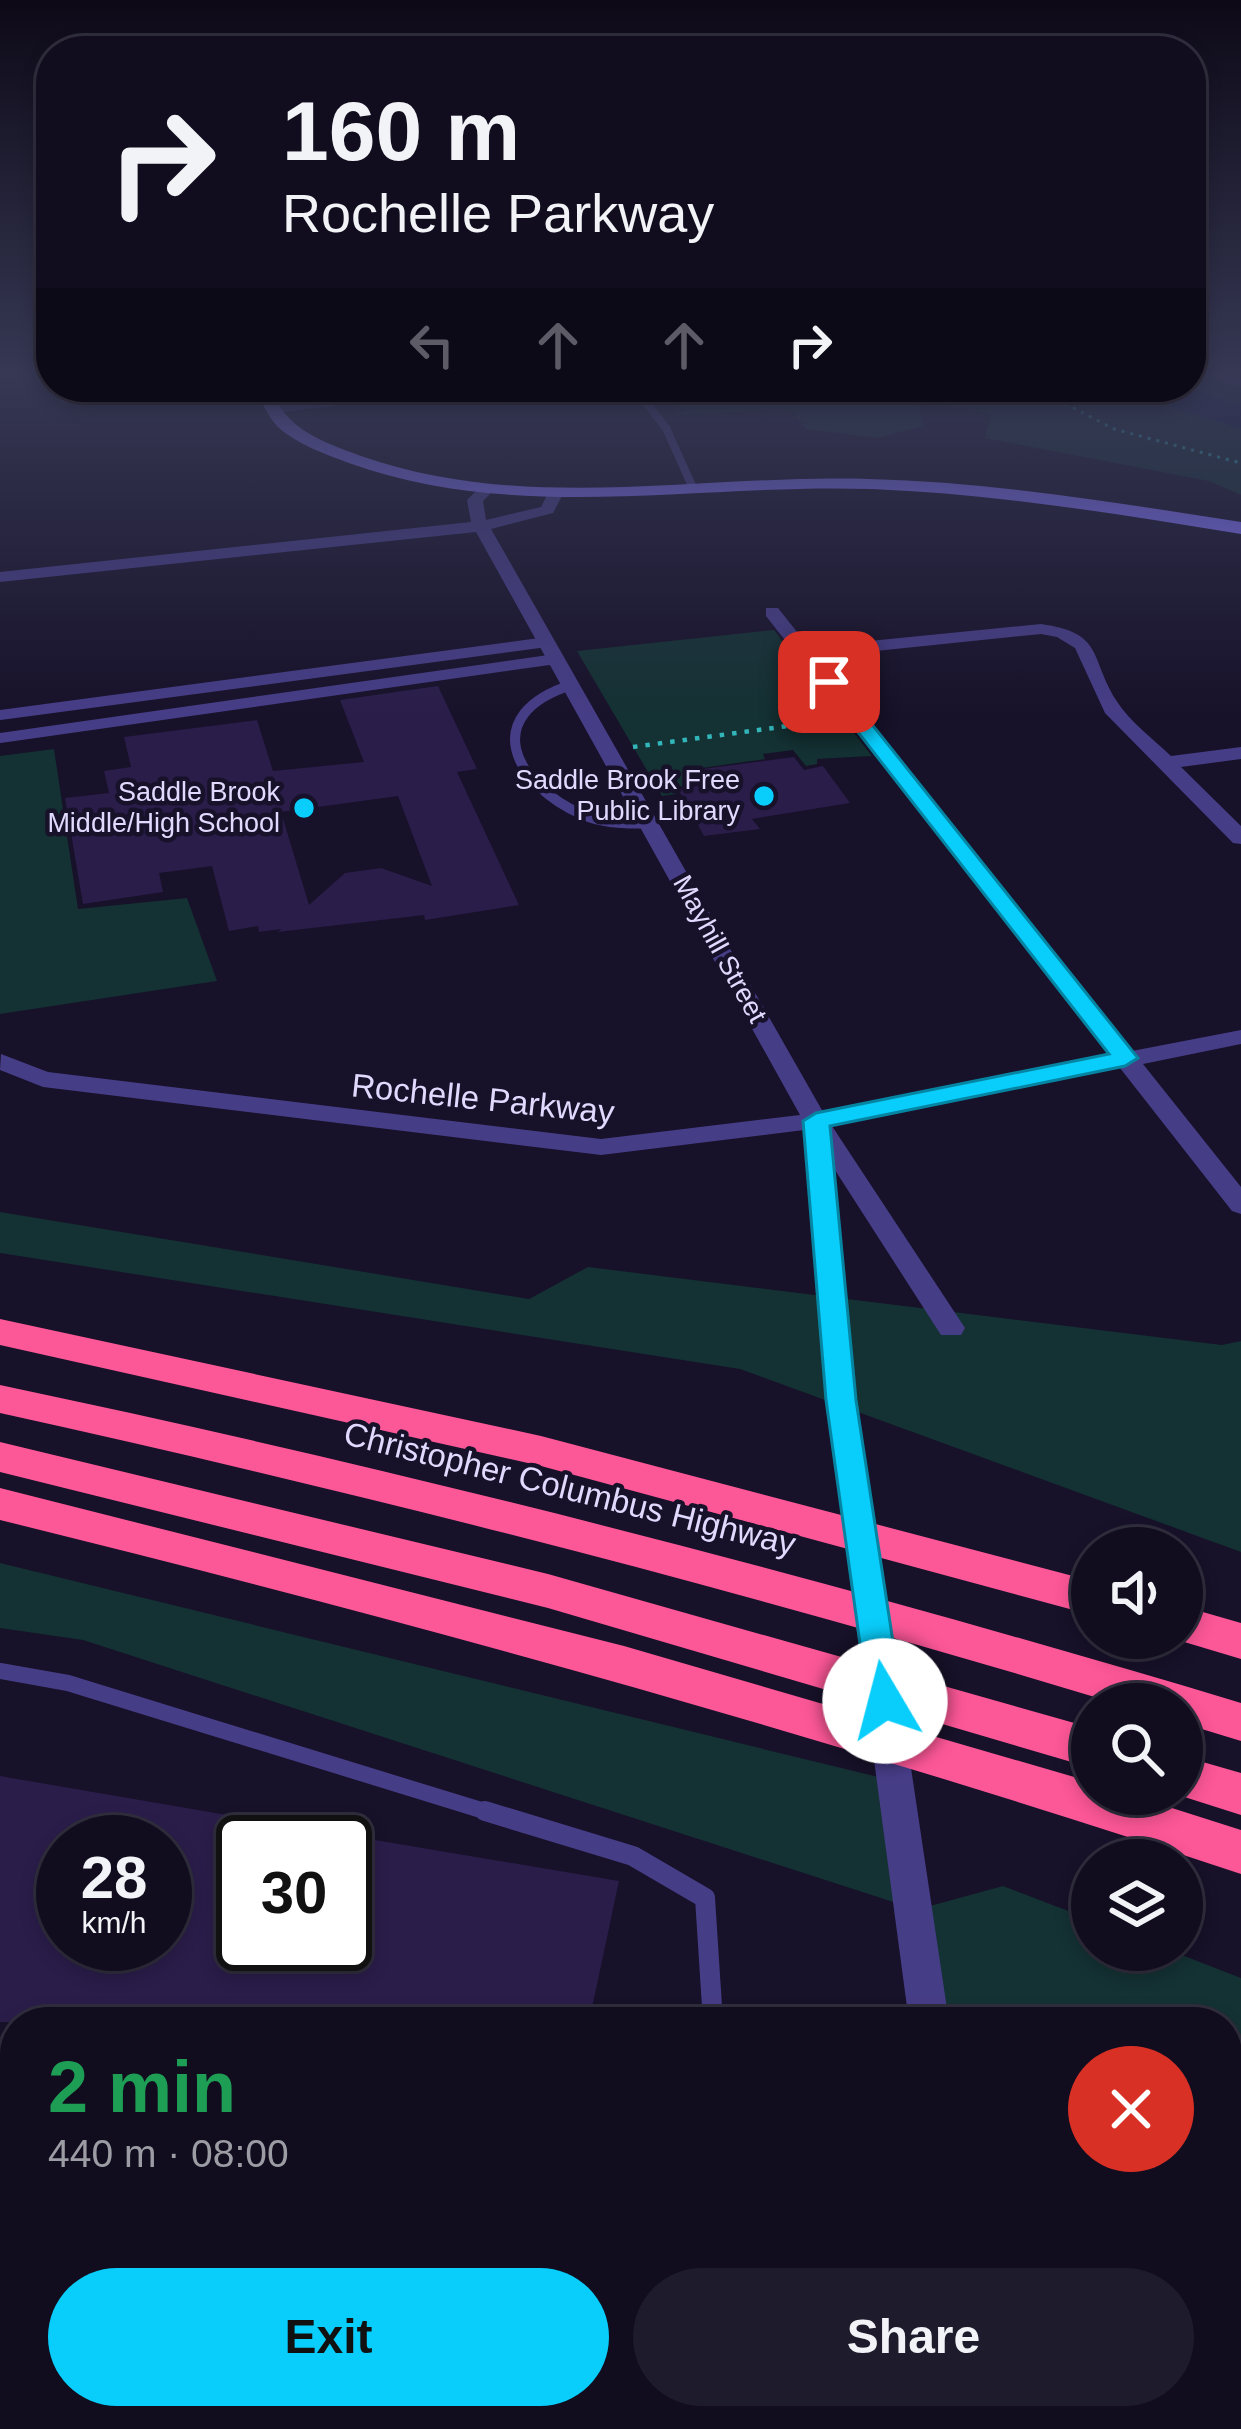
<!DOCTYPE html>
<meta charset="utf-8">
<style>
:root{--surface:#110d1f;--page:#1e1b2c;--text:#f1f3f6;--muted:#9c9ca4;--line:#302d3d;--accent:#09cdfb}
body{margin:0;font-family:Helvetica,sans-serif;background:var(--page);color:var(--text);height:100vh;display:flex;flex-direction:column;font-size:45px;white-space:nowrap}
*{box-sizing:border-box;margin:0}
p{font-size:39px;color:var(--muted)}
.icon{flex:none;width:66px;height:66px;fill:none;stroke:currentColor;stroke-width:2;stroke-linecap:round;stroke-linejoin:round}
.map{position:relative;flex:1;overflow:hidden}
.panel{position:absolute;left:0px;top:2007px;width:1242px;height:423px;display:flex;flex-direction:column;background:var(--surface);border-radius:48px 48px 0 0;box-shadow:0 6px 18px #0003,0 0 0 3px var(--line)}
.panel>*{flex:none}
.banner{position:absolute;left:36px;top:36px;width:1170px;height:366px;border-radius:48px;box-shadow:0 6px 18px #0003,0 0 0 3px var(--line);background:#110d1f;color:var(--text);overflow:hidden}
.buttons{position:absolute;left:1071px;top:1527px;display:grid;gap:24px}
.buttons a{display:grid;place-items:center;width:132px;height:132px;border-radius:50%;background:var(--surface);box-shadow:0 6px 18px #0003,0 0 0 3px var(--line);font-size:60px}
.speed{position:absolute;left:36px;top:1815px;display:flex;gap:24px;font-size:60px;font-weight:700;text-align:center}
.speed>*{display:grid;place-content:center;width:156px;height:156px;border-radius:50%;background:var(--surface);box-shadow:0 6px 18px #0003,0 0 0 3px var(--line);line-height:1}
.speed small{font-size:30px;font-weight:400}
.speed .limit{border:6px solid #111;border-radius:18px;background:#fff;color:#111}
.pin{position:absolute;display:grid;place-items:center;width:102px;height:102px;color:#fff;margin:-51px;border-radius:24px;box-shadow:0 6px 18px #0006}
.me{position:absolute;width:132px;margin:-66px;rotate:352deg;stroke-linejoin:round;filter:drop-shadow(0 0 9px #0008)}
.turn{display:flex;align-items:center;gap:42px;height:252px;padding:0 48px;font-size:54px}
.turn .icon{width:156px;height:156px;stroke-width:2.5}
.turn b{display:block;font-size:84px;line-height:102px}
.lanes{display:flex;align-items:center;height:114px;padding:0 48px;background:#0003;justify-content:center;gap:60px;direction:ltr}
.lanes .off{opacity:.35}
.round{display:grid;place-items:center;flex:none;width:126px;height:126px;border-radius:63px;background:var(--page)}
.head{display:flex;align-items:center;justify-content:space-between;height:204px;padding:0 48px}
h1{font-size:72px;font-weight:600;line-height:90px;color:#1e9e55}
.primary-button{display:flex;gap:24px;margin-top:auto;padding:24px 48px}
.primary-button a{flex:1;height:138px;border-radius:72px;background:var(--accent);color:#111;font-size:48px;font-weight:600;line-height:138px;text-align:center}
.primary-button a+a{background:var(--page);color:var(--text)}
.map>svg:first-child{display:block}
.green{fill:#143133}
.water{fill:#0c1c47}
.building{fill:#2a1d4a;fill-rule:evenodd}
.lines{fill:none;stroke-linecap:round;stroke-linejoin:round}
.path-far1{stroke:#32b6ba;stroke-width:3;stroke-dasharray:3 6;stroke-linecap:butt}
.path{stroke:#32b6ba;stroke-width:4.5;stroke-dasharray:4.5 8;stroke-linecap:butt}
.lane-far3{stroke:#463d87;stroke-width:8}
.lane-far2{stroke:#463d87;stroke-width:10}
.lane-far1{stroke:#463d87;stroke-width:16}
.lane{stroke:#463d87;stroke-width:20}
.street{fill:#463d87;fill-rule:evenodd}
.secondary{fill:#8273fd;fill-rule:evenodd}
.highway{fill:#fc5797;fill-rule:evenodd}
.route{fill:#09cdfb;stroke:#0685a3;stroke-width:3}
.poi-dot{fill:#09cdfb;stroke:#171129;stroke-width:4.5}
.labels{text-anchor:middle;stroke-width:9;stroke-linejoin:round;paint-order:stroke}
.far-poi-label{font-size:27px;fill:#e1dafe;stroke:#171129;text-anchor:end}
.far-street-label{font-size:27px;fill:#e1dafe;stroke:#171129}
.street-label{font-size:33px;fill:#e1dafe;stroke:#171129}
</style>
<div class="map">
<svg width="1241" height="2429" viewBox="0 0 1241 2429">
<rect width="100%" height="100%" fill="#171129"/>
<g class="green">
<path d="M1191 376H1241V495L1209 481 985 438 990 416 967 407 919 405 923 426 878 438 806 429 792 411 777 409 675 416 684 410 675 405 698 401 715 387H1191Z"/>
<path d="M774 630 872 756 817 759V764L806 766 793 750 763 754 765 759 688 770 697 784 674 788 676 794 662 796 577 651Z"/>
<path d="M54 749 78 909 187 898 217 981 0 1014V756Z"/>
<path d="M0 1212 529 1299 588 1267 1222 1345 1241 1341V1552L740 1369 0 1253Z"/>
<path d="M0 1563 899 1782 919 1909 1003 1886 1092 1920V1950H1169L1241 1978V2429H936V2415H1227V2022H934L918 1910 83 1640 0 1628Z"/>
</g>
<path class="water" d="M1110 387H1187L1241 405V429Z"/>
<g class="building">
<path d="M438 686 477 769 457 772 519 905 425 920 424 915 278 932 281 929 259 932 258 926 229 931 212 866 159 873 163 892 83 904 65 798 109 793 104 771 131 767 124 737 257 720 273 771 364 762 340 700ZM398 796 432 886 381 868 345 873 309 905 281 812Z"/>
<path d="M794 757 804 770 823 766 850 803 752 819 760 829 704 836 678 789 705 785 695 770Z"/>
<path d="M0 1776 308 1829 307 1842H243V1944H345V1835L619 1881 589 2022H0ZM63 1842H165V1944H63Z"/>
</g>
<g class="lines">
<path class="path-far1" d="M1033 387 1114 429 1241 463"/>
<path class="path" d="M633 747 832 720"/>
<g class="lane-far3">
<path d="M1218 376 1241 383"/>
<path d="M539 387 548 392 618 387"/>
<path d="M634 387 666 428 693 488"/>
<path d="M64 399 197 387"/>
<path d="M274 409 451 387"/>
</g>
<g class="lane-far2">
<path d="M571 685C479 715 513 784 583 815 604 824 626 823 649 824"/>
<path d="M0 715 547 642"/>
<path d="M0 738 556 659"/>
</g>
<path class="lane-far1" d="M0 1671 68 1683 494 1814"/>
<g class="lane">
<path d="M485 1811 633 1856 705 1898 713 2022"/>
<path d="M712 2415V2429"/>
</g>
<g class="street">
<path d="M481 486 495 489 483 501 486 520 541 507 550 489 564 492 553 513 491 529 823 1112 1110 1055 766 616V608H778L809 647 1041 624C1104 633 1089 656 1116 700 1129 721 1153 739 1171 756L1241 747V759L1181 767 1241 826V844L1233 843 1105 713 1075 648 1057 637 1041 634 818 657 1132 1051 1241 1030V1044L1143 1064 1241 1187V1214L1232 1211 1120 1068 832 1126 965 1328 961 1335H941L833 1167 856 1400 949 2022H909L826 1400 804 1130 601 1155 43 1087 0 1070 1 1054 48 1072 601 1139 800 1115 476 532 0 582V572L471 522 467 500Z"/>
<rect x="916" y="2415" width="46" height="14"/>
</g>
<path class="secondary" d="M254 387H270C276 397 280 410 289 418 307 437 337 447 361 456 526 514 699 474 869 479 994 482 1118 503 1241 522V534C1119 514 996 494 872 489 695 483 520 524 349 463 325 454 296 444 277 426 267 415 261 400 254 387Z"/>
<g class="highway">
<path d="M0 1319 541 1436 1092 1581V1615L541 1466 0 1345Z"/>
<path d="M0 1385C418 1473 832 1580 1241 1703V1741L1182 1723V1704H1118C749 1592 376 1496 0 1413Z"/>
<path d="M0 1442 548 1574 1092 1728V1768L548 1608 0 1472Z"/>
<path d="M0 1488 624 1646 1088 1781 1092 1783V1794H1128L1241 1830V1874C832 1738 418 1623 0 1520Z"/>
<path d="M1182 1606 1241 1623V1659L1171 1638H1182Z"/>
<path d="M1182 1756 1241 1773V1815L1175 1794H1182Z"/>
</g>
</g>
<linearGradient id="sky" x2="0" y2="1"><stop stop-color="#0d0917"/><stop offset="0.52" stop-color="#363854"/><stop offset="1" stop-color="#363854" stop-opacity="0"/></linearGradient>
<rect width="1241" height="717" fill="url(#sky)"/>
<path class="route" d="M822 678H835L1138 1058 1125 1066 830 1126 856 1400 902 1701 897 1712 885 1716 873 1712 868 1701 826 1400 803 1121 816 1113 1109 1054 822 686Z"/>
<g class="poi-dot">
<circle cx="764" cy="796" r="12"/>
<circle cx="304" cy="808" r="12"/>
</g>
<g class="labels">
<g class="far-poi-label">
<text x="740" y="789">Saddle Brook Free<tspan x="740" dy="31">Public Library</tspan></text>
<text x="280" y="801">Saddle Brook<tspan x="280" dy="31">Middle/High School</tspan></text>
</g>
<g class="far-street-label">
<text transform="translate(720 949) rotate(61)" y="9">Mayhill Street</text>
</g>
<g class="street-label">
<text transform="translate(483 1098) rotate(6)" y="12">Rochelle Parkway</text>
<text transform="translate(570 1488) rotate(14)" y="12">Christopher Columbus Highway</text>
</g>
</g>
</svg>
<div class="buttons">
<a><svg class="icon" aria-label="sound" viewBox="0 0 24 24"><path d="M4 9h4l5-4v14l-5-4H4zM17 9q2 3 0 6"/></svg></a>
<a><svg class="icon" aria-label="search" viewBox="0 0 24 24"><circle cx="10" cy="10" r="6"/><path d="M15 15l6 6"/></svg></a>
<a><svg class="icon" aria-label="layers" viewBox="0 0 24 24"><path d="M12 4l9 5-9 5-9-5zM3 14l9 5 9-5"/></svg></a>
</div>
<div class="speed"><div>28<small>km/h</small></div><div class="limit">30</div></div>
<div class="pin" style="left:829px;top:682px;background:#d93025"><svg class="icon" aria-label="arrive" viewBox="0 0 24 24"><path d="M6 21V4h12l-3 4 3 4H6"/></svg></div>
<svg class="me" style="left:885px;top:1701px" viewBox="-20 -20 40 40"><circle r="19" fill="#fff"/><path d="M0-13L10 11 0 6-10 11z" fill="#09cdfb"/></svg>
<div class="banner">
<div class="turn"><svg class="icon" aria-label="right" viewBox="0 0 24 24"><path d="M7 20v-9h11M14 6l5 5-5 5"/></svg><div><b>160 m</b>Rochelle Parkway</div></div>
<div class="lanes"><svg class="icon off" aria-label="left" viewBox="0 0 24 24"><path d="M17 20v-9H6M10 6l-5 5 5 5"/></svg><svg class="icon off" aria-label="ahead" viewBox="0 0 24 24"><path d="M12 20V5M6 11l6-6 6 6"/></svg><svg class="icon off" aria-label="ahead" viewBox="0 0 24 24"><path d="M12 20V5M6 11l6-6 6 6"/></svg><svg class="icon" aria-label="right" viewBox="0 0 24 24"><path d="M7 20v-9h11M14 6l5 5-5 5"/></svg></div>
</div>
<section class="panel">
<div class="head"><div><h1>2 min</h1><p>440 m · 08:00</p></div><a class="round" style="background:#d93025;color:#fff"><svg class="icon" aria-label="close" viewBox="0 0 24 24"><path d="M6 6l12 12M18 6L6 18"/></svg></a></div>
<div class="primary-button"><a>Exit</a><a>Share</a></div>
</section>
</div>
